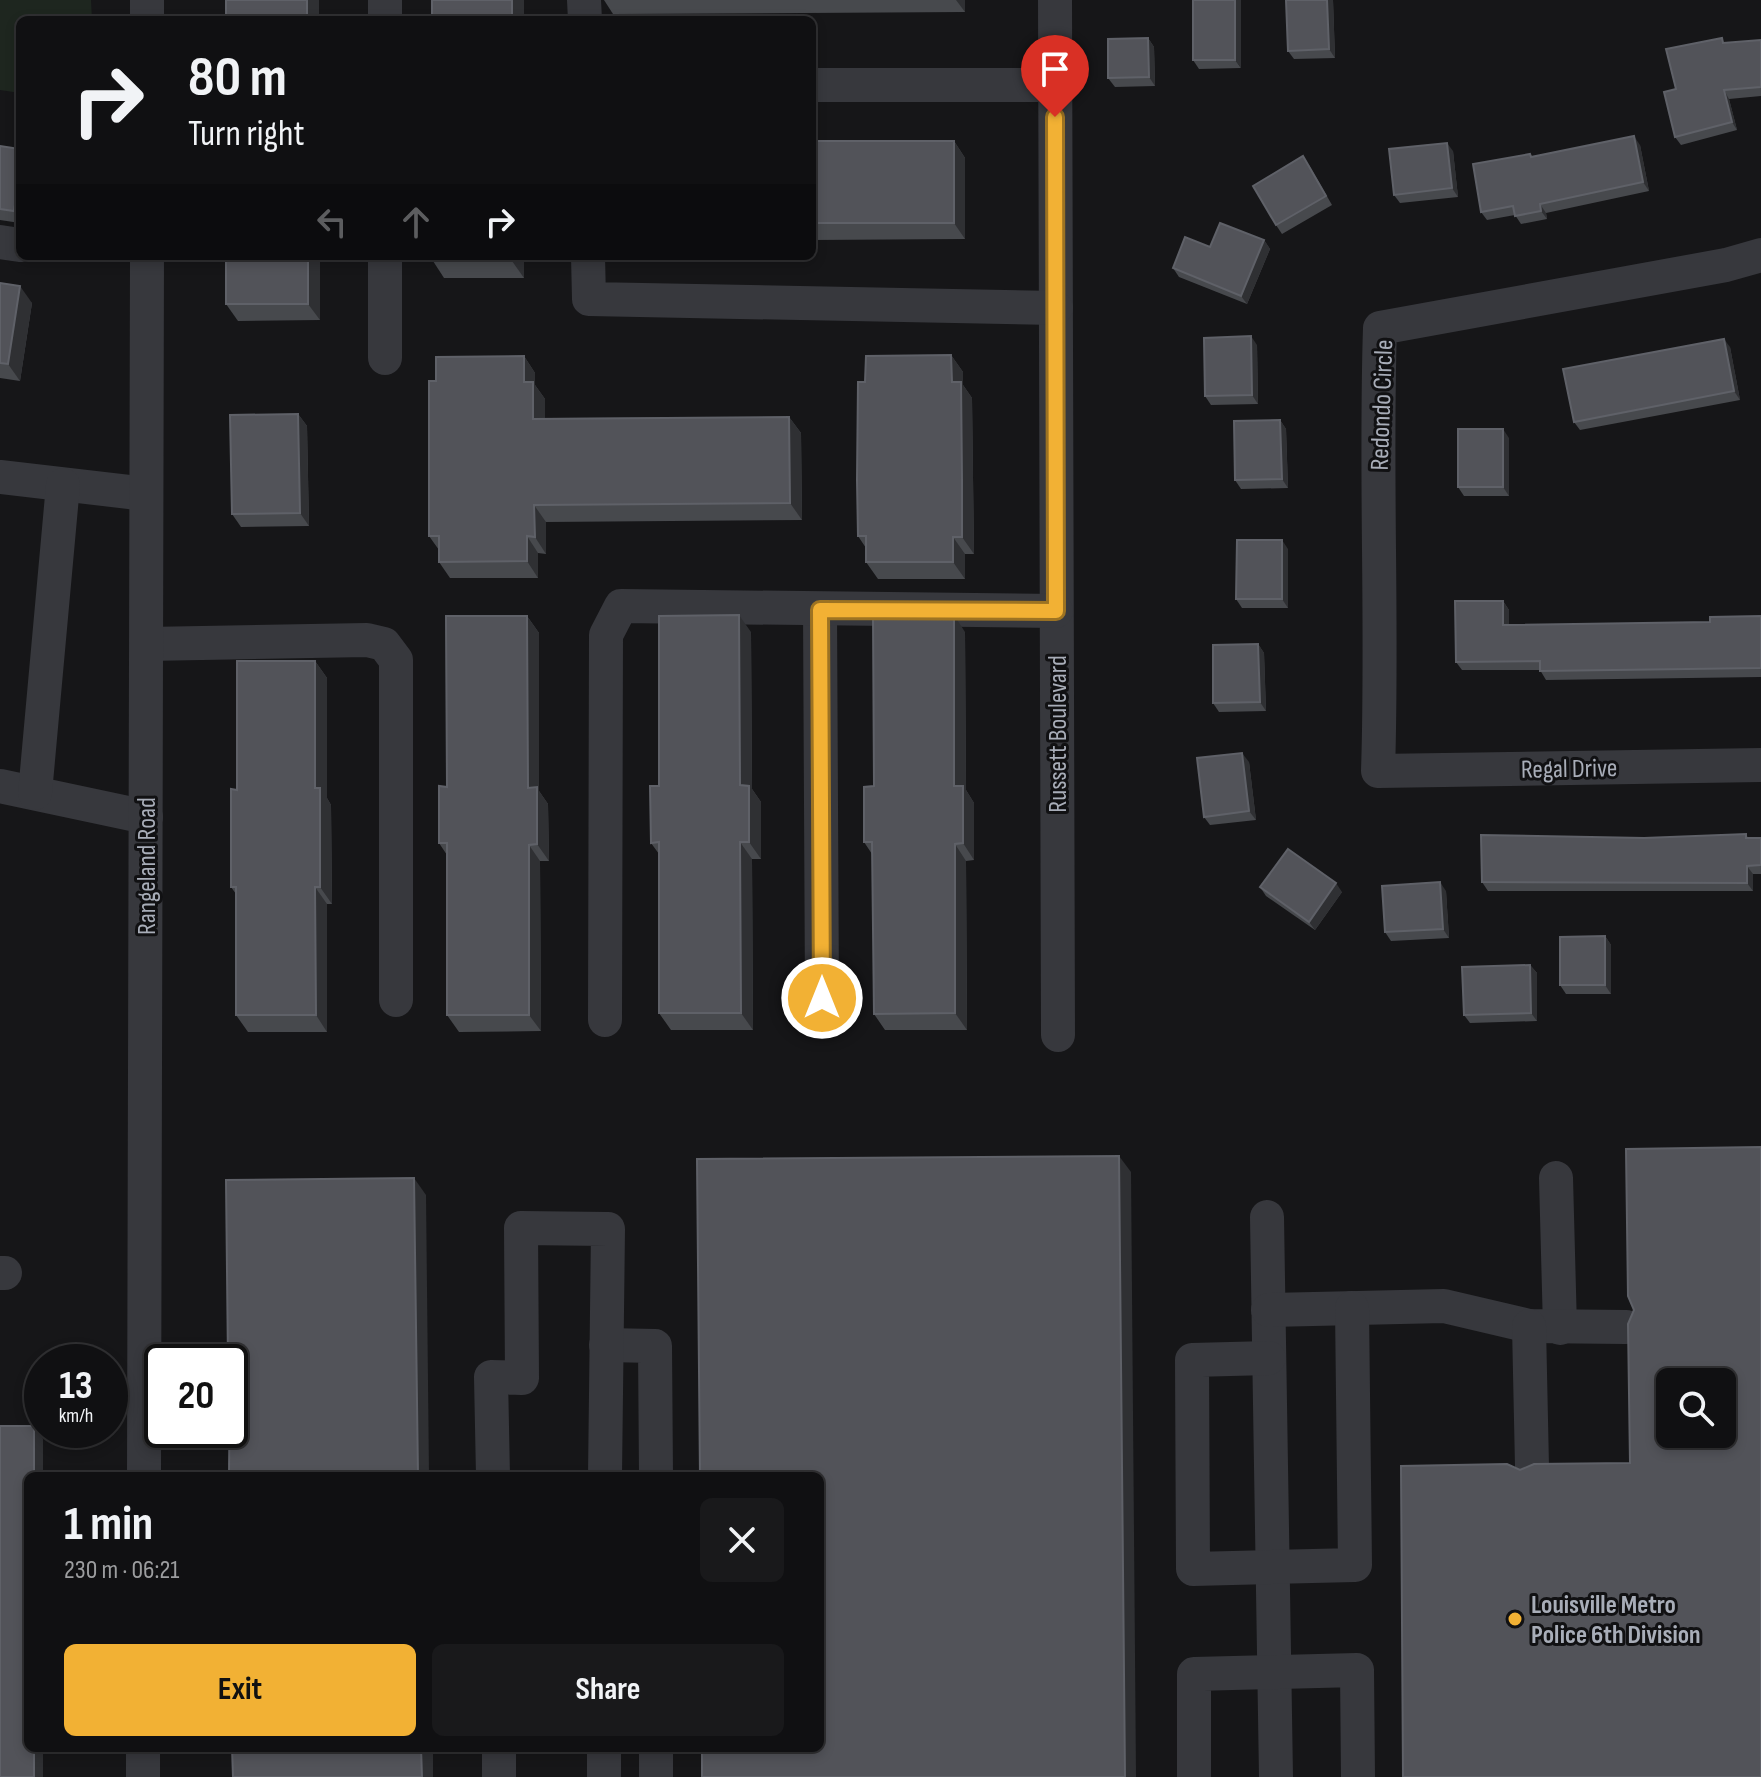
<!DOCTYPE html>
<meta charset="utf-8">
<style>
:root{--surface:#101012;--page:#19191b;--text:#f1f3f6;--muted:#9c9d9f;--line:#303032;--accent:#f2b134}
body{margin:0;font-family:"Sofia Sans Condensed",sans-serif;background:var(--page);color:var(--text);height:100vh;display:flex;flex-direction:column;font-size:30px;white-space:nowrap}
*{box-sizing:border-box;margin:0}
p{font-size:26px;color:var(--muted)}
.icon{flex:none;width:44px;height:44px;fill:none;stroke:currentColor;stroke-width:2;stroke-linecap:round;stroke-linejoin:round}
.map{position:relative;flex:1;overflow:hidden}
.drawer{position:absolute;left:24px;top:1472px;width:800px;height:280px;display:flex;flex-direction:column;background:var(--surface);border-radius:12px;box-shadow:0 4px 12px #0003,0 0 0 2px var(--line)}
.drawer>*{flex:none}
.top-card{position:absolute;left:16px;top:16px;width:800px;height:244px;border-radius:12px;box-shadow:0 4px 12px #0003,0 0 0 2px var(--line);background:#101012;color:var(--text);overflow:hidden}
.buttons{position:absolute;left:1656px;top:1368px;display:grid;gap:16px}
.buttons a{display:grid;place-items:center;width:80px;height:80px;border-radius:12px;background:var(--surface);box-shadow:0 4px 12px #0003,0 0 0 2px var(--line);font-size:40px}
.speed{position:absolute;left:24px;top:1344px;display:flex;gap:16px;font-size:40px;font-weight:700;text-align:center}
.speed>*{display:grid;place-content:center;width:104px;height:104px;border-radius:50%;background:var(--surface);box-shadow:0 4px 12px #0003,0 0 0 2px var(--line);line-height:1}
.speed small{font-size:20px;font-weight:400}
.speed .limit{border:4px solid #111;border-radius:12px;background:#fff;color:#111}
.pin{position:absolute;display:grid;place-items:center;width:68px;height:68px;color:#fff;margin:-82px -34px;border-radius:50% 50% 50% 0;rotate:-45deg;box-shadow:0 0 8px #0007}
.pin .icon{rotate:45deg}
.me{position:absolute;width:88px;margin:-44px;rotate:0deg;stroke-linejoin:round;filter:drop-shadow(0 0 6px #0008)}
.turn{display:flex;align-items:center;gap:28px;height:168px;padding:0 40px;font-size:36px}
.turn .icon{width:104px;height:104px;stroke-width:2.5}
.turn b{display:block;font-size:56px;line-height:68px}
.lanes{display:flex;align-items:center;height:76px;padding:0 40px;background:#0003;justify-content:center;gap:40px;direction:ltr}
.lanes .off{opacity:.35}
.round{display:grid;place-items:center;flex:none;width:84px;height:84px;border-radius:12px;background:var(--page)}
.head{display:flex;align-items:center;justify-content:space-between;height:136px;padding:0 40px}
h1{font-size:48px;font-weight:700;line-height:60px}
.primary-button{display:flex;gap:16px;margin-top:auto;padding:16px 40px}
.primary-button a{flex:1;height:92px;border-radius:12px;background:var(--accent);color:#111;font-size:32px;font-weight:700;line-height:92px;text-align:center}
.primary-button a+a{background:var(--page);color:var(--text)}
.map>svg:first-child{display:block}
.green{fill:#1e261f}
.lines{fill:none;stroke-linecap:round;stroke-linejoin:round}
.minor{stroke:#37383d;stroke-width:34}
.wall{fill:#47494d}
.shaded-wall{fill:#2f3033}
.building{fill:#525359;stroke:#5f6168;stroke-width:2;fill-rule:evenodd}
.route-casing{stroke:#9d7322;stroke-width:20}
.route{stroke:#f2b134;stroke-width:14}
.poi-dot{fill:#f2b134;stroke:#111113;stroke-width:3}
.labels{text-anchor:middle;stroke-width:6;stroke-linejoin:round;paint-order:stroke}
.street-label{font-size:26px;fill:#a8adb8;stroke:#111113}
.poi-label{font-size:26px;font-weight:bold;fill:#a8adb8;stroke:#111113;text-anchor:start}
</style>
<div class="map">
<svg width="1761" height="1777" viewBox="0 0 1761 1777">
<rect width="100%" height="100%" fill="#161618"/>
<path class="green" d="M0 0H91L92 20H20V93L0 90Z"/>
<g class="lines">
<g class="minor">
<path d="M385 0V20"/>
<path d="M584 0 585 20"/>
<path d="M1055 0 1058 1035"/>
<path d="M147 20V0"/>
<path d="M812 85H1055"/>
<path d="M0 242 20 245"/>
<path d="M1761 255 1726 265 1380 328C1375 476 1383 623 1378 771L1761 765"/>
<path d="M385 256V358"/>
<path d="M588 256 589 299 1056 308"/>
<path d="M0 477 146 494"/>
<path d="M820 610 822 998"/>
<path d="M147 644 367 640 384 644 396 660V1000"/>
<path d="M0 786 146 817"/>
<path d="M35 793 63 485"/>
<path d="M605 1020 606 635 621 606 1056 611"/>
<path d="M1556 1178 1560 1328"/>
<path d="M1267 1217 1276 1777"/>
<path d="M0 1273H5"/>
<path d="M1268 1310 1444 1306 1529 1326 1626 1327"/>
<path d="M1529 1326 1532 1467"/>
<path d="M606 1345 655 1346 656 1476"/>
<path d="M1269 1358 1192 1360 1193 1569 1355 1565 1352 1308"/>
<path d="M144 1476 147 256"/>
<path d="M493 1476 491 1377 522 1378 521 1228 608 1229 605 1476"/>
<path d="M499 1748V1777"/>
<path d="M604 1748V1777"/>
<path d="M143 1777V1748"/>
<path d="M656 1777V1748"/>
<path d="M1194 1777V1674L1357 1670 1358 1777"/>
</g>
</g>
<g class="wall">
<path d="M604 0H965V12L613 14Z"/>
<path d="M1193 0 1241 68 1199 69 1193 60Z"/>
<path d="M1283 0H1333L1335 58 1294 59 1288 51 1286 0Z"/>
<path d="M1148 38 1154 47 1155 86 1115 87 1108 78Z"/>
<path d="M1761 40V96L1729 99 1737 130 1681 145 1675 137 1676 89 1726 43Z"/>
<path d="M812 141H954L965 158V239L812 240Z"/>
<path d="M1640 145 1649 191 1546 213 1547 219 1521 224 1515 215 1487 220 1481 212 1530 154 1532 157Z"/>
<path d="M0 146 20 149V223L0 220Z"/>
<path d="M1453 151 1458 197 1400 203 1394 195Z"/>
<path d="M1309 165 1332 205 1282 234 1276 225Z"/>
<path d="M1264 240 1270 249 1247 304 1179 277 1173 268 1210 247Z"/>
<path d="M320 256V320L238 321 226 304Z"/>
<path d="M433 256H524V278H444L433 261Z"/>
<path d="M0 283 32 303 20 381 0 378Z"/>
<path d="M1257 345 1258 404 1211 405 1205 396Z"/>
<path d="M1730 347 1740 400 1580 430 1574 422Z"/>
<path d="M951 355 963 372V385L972 398 974 554H965V579H878L866 562V548L858 536Z"/>
<path d="M524 356 535 373V385L545 399V418L789 417 801 433 802 520 546 522V554L538 553V578H450L439 562V550L429 536 436 381Z"/>
<path d="M298 414 307 426 309 526 241 527 232 514Z"/>
<path d="M1280 420 1286 429 1288 488 1241 489 1235 480Z"/>
<path d="M1509 438V496H1464L1458 487Z"/>
<path d="M1288 549V608H1242L1236 599Z"/>
<path d="M1503 601 1509 610V625L1710 622 1761 616V677L1546 680 1540 670H1462L1456 662Z"/>
<path d="M527 616 539 633V791L548 804 549 861H540L541 1031 459 1032 447 1015V855L439 843 447 787Z"/>
<path d="M751 632 752 789 761 802V859H752L753 1030H671L659 1013V854L651 843 659 786Z"/>
<path d="M965 632 966 790 974 803V860L966 861 967 1030H885L874 1014 872 854 864 842 874 786Z"/>
<path d="M1258 644 1264 653 1266 711 1219 712 1213 703Z"/>
<path d="M315 661 327 678V798L331 805 332 904H327V1032H248L236 1015V894L231 887 237 790Z"/>
<path d="M1249 762 1256 820 1210 825 1204 817Z"/>
<path d="M1746 834 1748 838H1761V874H1753V891H1488L1482 882 1644 838Z"/>
<path d="M1260 887 1342 892 1315 930 1266 896Z"/>
<path d="M1446 891 1449 938 1391 941 1385 932Z"/>
<path d="M1605 936 1611 945V994H1566L1560 985Z"/>
<path d="M1530 965 1537 973V1021L1470 1023 1464 1015Z"/>
</g>
<g class="shaded-wall">
<rect x="307" y="0" width="12" height="20"/>
<rect x="512" y="0" width="12" height="20"/>
<path d="M956 0H965V12Z"/>
<path d="M1235 0H1241V68L1235 60Z"/>
<path d="M1327 0H1333L1335 58 1329 49Z"/>
<path d="M1148 38 1154 47 1155 86 1149 77Z"/>
<path d="M1724 90 1729 99 1737 130 1732 122Z"/>
<path d="M1634 136 1640 145 1649 191 1643 182Z"/>
<path d="M954 141 965 158V239L954 223Z"/>
<path d="M1447 143 1453 151 1458 197 1452 188Z"/>
<path d="M20 172V219L14 211Z"/>
<path d="M1540 204 1546 213 1547 219 1541 211Z"/>
<path d="M1264 240 1270 249 1247 304 1241 296Z"/>
<path d="M308 256H320V320L308 304Z"/>
<path d="M512 256H524V278L512 261Z"/>
<path d="M20 286 32 303 20 381 8 364Z"/>
<path d="M1251 336 1257 345 1258 404 1252 395Z"/>
<path d="M1724 339 1730 347 1740 400 1734 391Z"/>
<path d="M951 355 963 372V385L972 398 974 554 962 537 952 382Z"/>
<path d="M524 356 535 373V385L545 399V435L533 419 524 382Z"/>
<path d="M298 414 307 426 309 526 300 513Z"/>
<path d="M789 417 801 433 802 520 790 503Z"/>
<path d="M1280 420 1286 429 1288 488 1282 479Z"/>
<path d="M1503 429 1509 438V496L1503 487Z"/>
<path d="M534 505 546 522V554L535 537Z"/>
<path d="M527 536 538 553V578L527 561Z"/>
<path d="M953 537 965 554V579L953 562Z"/>
<path d="M1282 540 1288 549V608L1282 599Z"/>
<path d="M1503 601 1509 610V634L1503 625Z"/>
<path d="M739 615 751 632 752 789 761 802V859L749 842 740 785Z"/>
<path d="M954 615 965 632 966 790 974 803V860L963 843 954 786Z"/>
<path d="M527 616 539 633V791L548 804 549 861 537 844 528 788Z"/>
<path d="M1258 644 1264 653 1266 711 1260 702Z"/>
<path d="M315 661 327 678V798L331 805 332 904 320 887 315 788Z"/>
<path d="M1242 753 1249 762 1256 820 1249 811Z"/>
<path d="M740 842 752 859 753 1030 741 1013Z"/>
<path d="M955 844 966 861 967 1030 955 1013Z"/>
<path d="M529 845 540 861 541 1031 529 1015Z"/>
<path d="M1747 866 1753 874V891L1747 883Z"/>
<path d="M1440 882 1446 891 1449 938 1443 929Z"/>
<path d="M1336 883 1342 892 1315 930 1309 922Z"/>
<path d="M315 887 327 904V1032L316 1015Z"/>
<path d="M1605 936 1611 945V994L1605 985Z"/>
<path d="M1530 965 1537 973V1021L1531 1013Z"/>
<path d="M1119 1156 1131 1172 1136 1777H1125Z"/>
<path d="M414 1178 426 1195 429 1476H418Z"/>
<path d="M34 1426 43 1439V1476H34Z"/>
<rect x="34" y="1748" width="9" height="29"/>
<path d="M421 1748H433V1777H422Z"/>
</g>
<g class="building">
<rect x="226" y="0" width="81" height="20"/>
<rect x="432" y="0" width="80" height="20"/>
<rect x="1193" y="0" width="42" height="60"/>
<path d="M1286 0H1327L1329 49 1288 51Z"/>
<path d="M1148 38 1149 77 1108 78V39Z"/>
<path d="M1722 38 1723 43 1761 40V87L1724 90 1732 122 1675 137 1664 92 1676 89 1666 49Z"/>
<path d="M1634 136 1643 182 1540 204 1541 211 1515 216 1513 206 1481 212 1473 164 1530 154 1531 157Z"/>
<rect x="812" y="141" width="142" height="82"/>
<path d="M1447 143 1452 188 1394 195 1389 149Z"/>
<path d="M0 146 20 149V172L14 211 0 209Z"/>
<path d="M1303 156 1326 196 1276 225 1253 186Z"/>
<path d="M1220 223 1264 240 1241 296 1173 268 1185 237 1210 247Z"/>
<rect x="226" y="256" width="82" height="48"/>
<rect x="433" y="256" width="79" height="5"/>
<path d="M0 283 20 286 8 364 0 363Z"/>
<path d="M1251 336 1252 395 1205 396 1204 338Z"/>
<path d="M1724 339 1734 391 1574 422 1563 369Z"/>
<path d="M951 355 952 382H961L962 479V537H953V562H866V536H858L857 480 858 382H865L866 356Z"/>
<path d="M524 356V382H533V419L789 417 790 503 534 505 535 537 527 536V561L439 562V536H429V381H436V357Z"/>
<path d="M298 414 300 513 232 514 230 415Z"/>
<path d="M1280 420 1282 479 1235 480 1234 421Z"/>
<rect x="1458" y="429" width="45" height="58"/>
<path d="M1237 540H1282V599H1236Z"/>
<path d="M1455 601H1503V625L1710 622V617L1761 616V668L1540 671V661L1456 662Z"/>
<path d="M739 615 740 785 749 786V842H740L741 1013H659V842L651 843 650 786H659V616Z"/>
<path d="M954 615V786H963V843L955 844V1013L874 1014 872 842H864V787L874 786 873 616Z"/>
<path d="M446 616H527L528 788 537 787V844L529 845V1015H447V843H439V786L447 787Z"/>
<path d="M1258 644 1260 702 1213 703V645Z"/>
<path d="M237 661H315V788H320V887H315L316 1015H236V887H231V789L237 790Z"/>
<path d="M1242 753 1249 811 1204 817 1197 758Z"/>
<path d="M1746 834V838H1761V865L1747 866V883L1482 882 1481 835 1644 838Z"/>
<path d="M1288 849 1336 883 1309 922 1260 887Z"/>
<path d="M1440 882 1443 929 1385 932 1382 886Z"/>
<path d="M1605 936V985H1560V937Z"/>
<path d="M1530 965 1531 1013 1464 1015 1462 967Z"/>
<path d="M1761 1147V1777H1403L1401 1466 1507 1464 1520 1470 1534 1464 1630 1463 1628 1324 1634 1310 1628 1296 1626 1149ZM1670 1382H1722V1434H1670Z"/>
<path d="M1119 1156 1125 1777H702V1748H820V1476H700L697 1159Z"/>
<path d="M414 1178 418 1476H229L230 1362H228L226 1180Z"/>
<path d="M0 1426H34V1476H28V1748H34V1777H0Z"/>
<path d="M232 1748H421L422 1777H233Z"/>
</g>
<g class="lines">
<defs>
<path id="route" d="M822 998 820 610 1056 611 1055 117"/>
</defs>
<use href="#route" class="route-casing"/>
<use href="#route" class="route"/>
</g>
<circle class="poi-dot" cx="1515" cy="1619" r="8"/>
<g class="labels">
<g class="street-label">
<text transform="translate(1381 405) rotate(-88)" y="9">Redondo Circle</text>
<text transform="translate(1057 734) rotate(-90)" y="9">Russett Boulevard</text>
<text transform="translate(1569 768) rotate(-1)" y="9">Regal Drive</text>
<text transform="translate(146 866) rotate(-90)" y="9">Rangeland Road</text>
</g>
<g class="poi-label">
<text x="1531" y="1613">Louisville Metro<tspan x="1531" dy="30">Police 6th Division</tspan></text>
</g>
</g>
</svg>
<div class="buttons">
<a><svg class="icon" aria-label="search" viewBox="0 0 24 24"><circle cx="10" cy="10" r="6"/><path d="M15 15l6 6"/></svg></a>
</div>
<div class="speed"><div>13<small>km/h</small></div><div class="limit">20</div></div>
<div class="pin" style="left:1055px;top:117px;background:#d93025"><svg class="icon" aria-label="arrive" viewBox="0 0 24 24"><path d="M6 21V4h12l-3 4 3 4H6"/></svg></div>
<svg class="me" style="left:822px;top:998px" viewBox="-20 -20 40 40"><circle r="17" fill="#f2b134" stroke="#fff" stroke-width="3"/><path d="M0-11L8 9 0 5-8 9z" fill="#fff"/></svg>
<div class="top-card">
<div class="turn"><svg class="icon" aria-label="right" viewBox="0 0 24 24"><path d="M7 20v-9h11M14 6l5 5-5 5"/></svg><div><b>80 m</b>Turn right</div></div>
<div class="lanes"><svg class="icon off" aria-label="left" viewBox="0 0 24 24"><path d="M17 20v-9H6M10 6l-5 5 5 5"/></svg><svg class="icon off" aria-label="ahead" viewBox="0 0 24 24"><path d="M12 20V5M6 11l6-6 6 6"/></svg><svg class="icon" aria-label="right" viewBox="0 0 24 24"><path d="M7 20v-9h11M14 6l5 5-5 5"/></svg></div>
</div>
<section class="drawer">
<div class="head"><div><h1>1 min</h1><p>230 m · 06:21</p></div><a class="round"><svg class="icon" aria-label="close" viewBox="0 0 24 24"><path d="M6 6l12 12M18 6L6 18"/></svg></a></div>
<div class="primary-button"><a>Exit</a><a>Share</a></div>
</section>
</div>
